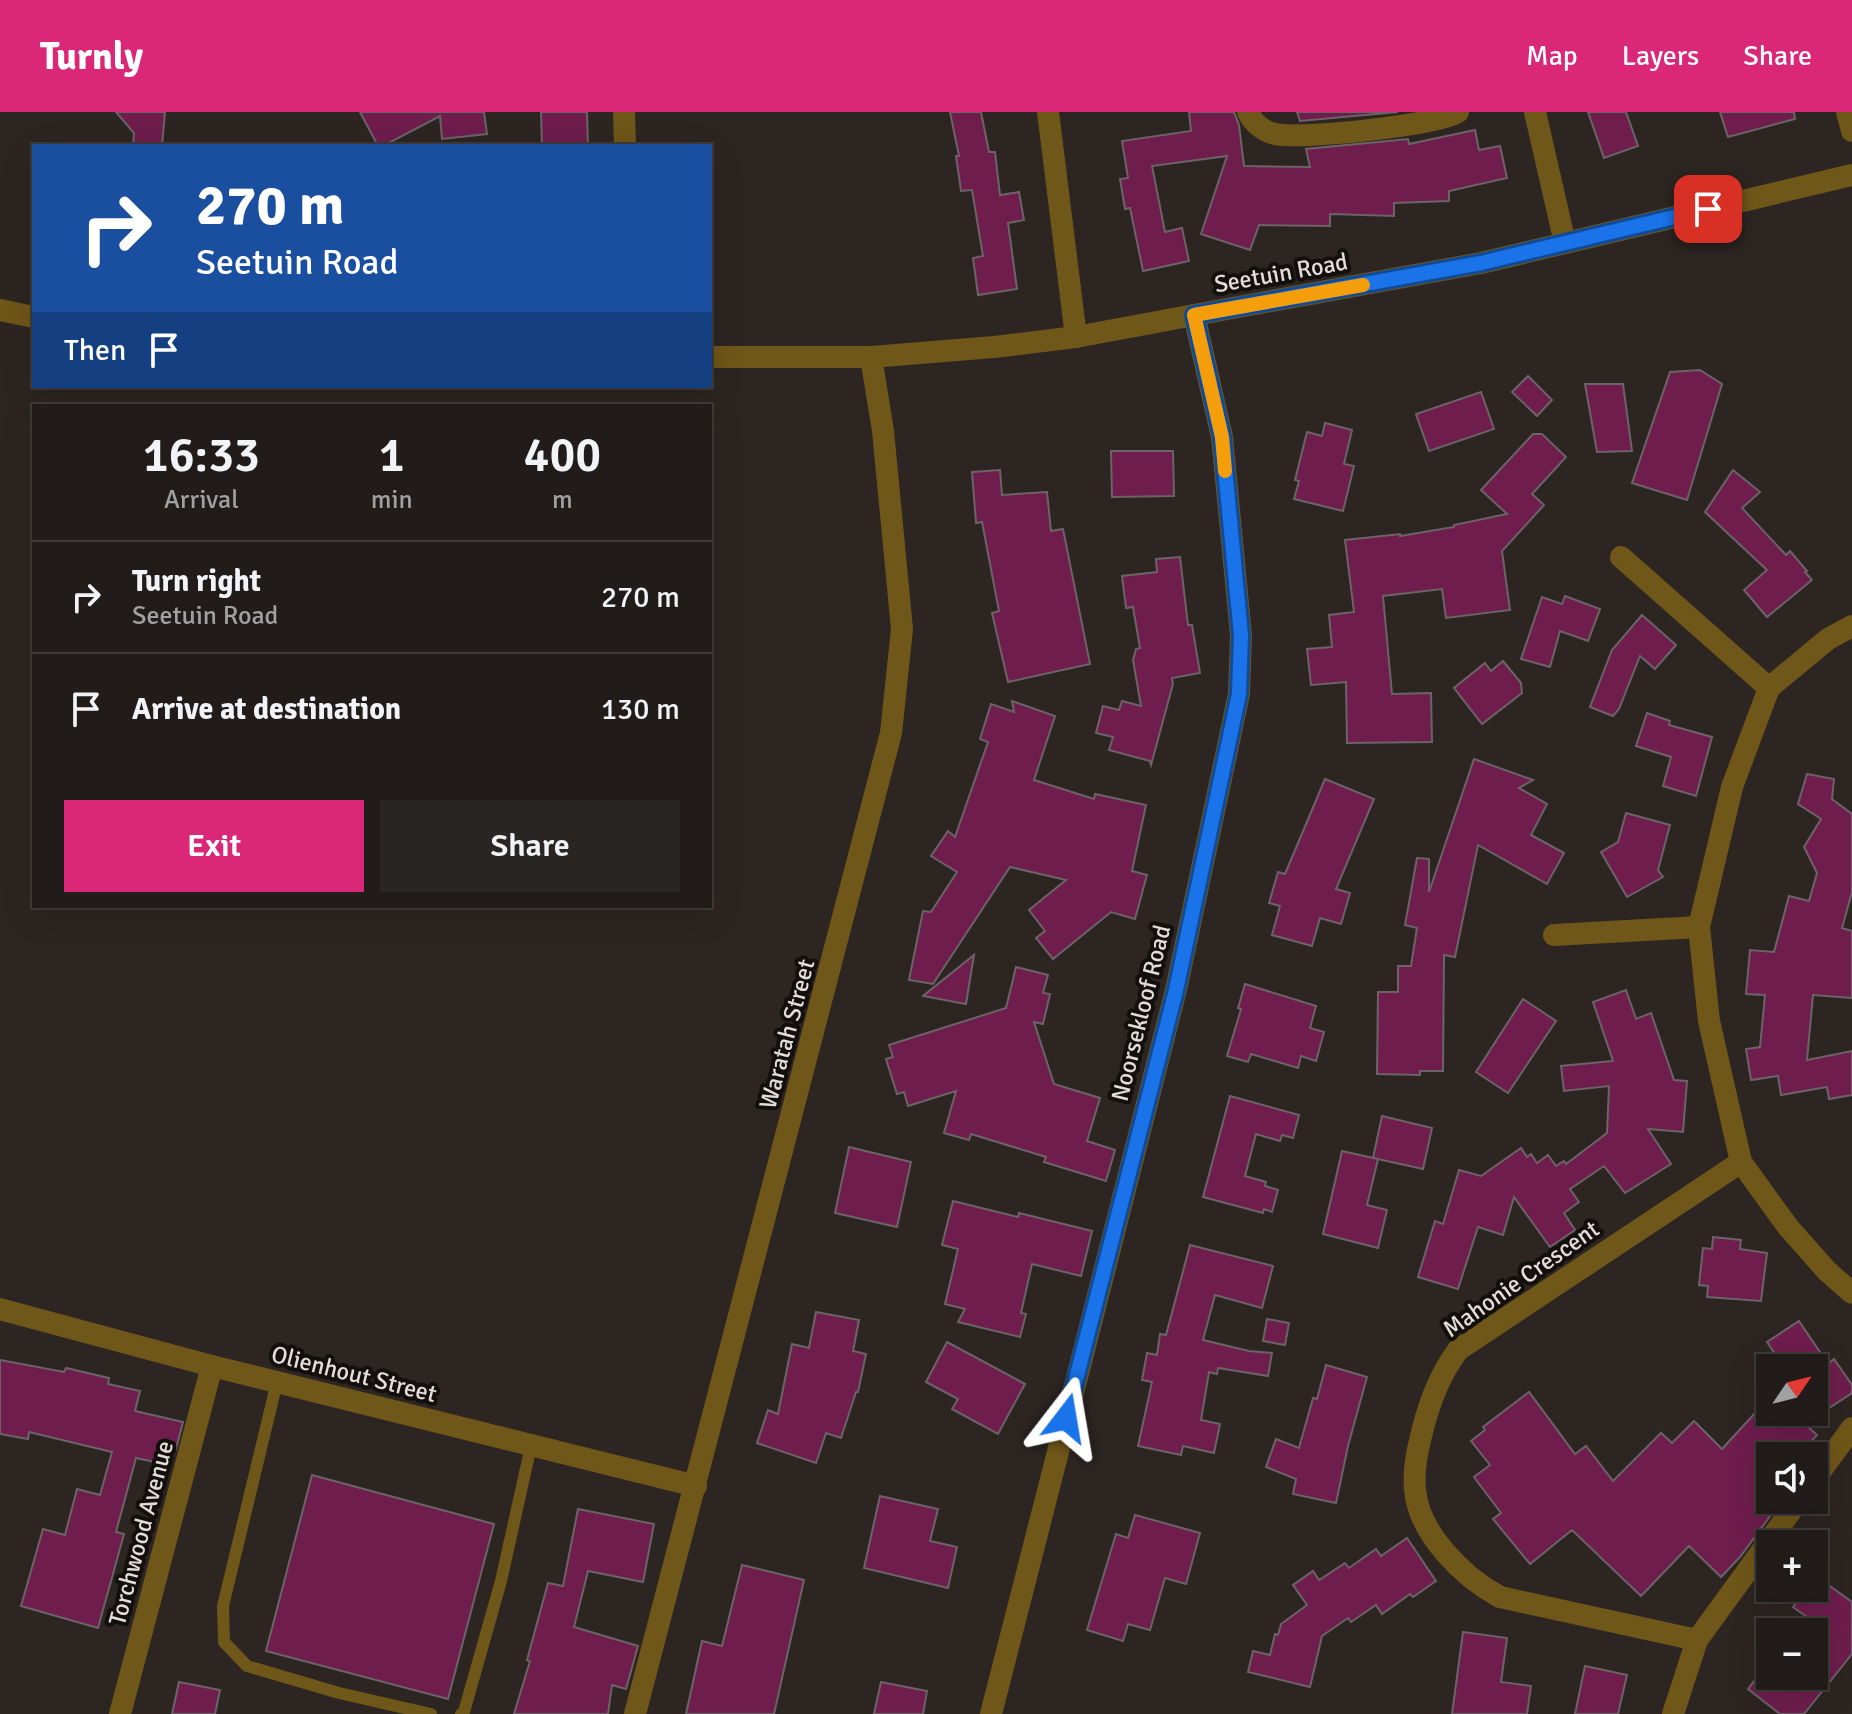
<!DOCTYPE html>
<meta charset="utf-8">
<style>
:root{--surface:#211c1a;--page:#292523;--text:#f1f3f6;--muted:#a2a1a2;--line:#3e3a39;--accent:#db2777}
body{margin:0;font-family:Signika,sans-serif;background:var(--page);color:var(--text);height:100vh;display:flex;flex-direction:column;font-size:30px;white-space:nowrap}
*{box-sizing:border-box;margin:0}
p{font-size:26px;color:var(--muted)}
.icon{flex:none;width:44px;height:44px;fill:none;stroke:currentColor;stroke-width:2;stroke-linecap:round;stroke-linejoin:round}
.map{position:relative;flex:1;overflow:hidden}
.sheet{position:absolute;left:32px;top:292px;width:680px;height:504px;display:flex;flex-direction:column;background:var(--surface);border-radius:0px;box-shadow:0 8px 32px #0002,0 0 0 2px var(--line)}
.sheet>*{flex:none}
.top-card{position:absolute;left:32px;top:32px;width:680px;height:244px;border-radius:0px;box-shadow:0 8px 32px #0002,0 0 0 2px var(--line);background:#1a4fa0;color:#fff;overflow:hidden}
.needle{width:52px;rotate:55deg}
.buttons{position:absolute;left:1756px;top:1242px;display:grid;gap:16px}
.buttons a{display:grid;place-items:center;width:72px;height:72px;border-radius:0px;background:var(--surface);box-shadow:0 8px 32px #0002,0 0 0 2px var(--line);font-size:40px}
.pin{position:absolute;display:grid;place-items:center;width:68px;height:68px;color:#fff;margin:-34px;border-radius:16px;box-shadow:0 4px 12px #0006}
.me{position:absolute;width:88px;margin:-44px;rotate:14deg;stroke-linejoin:round;filter:drop-shadow(0 0 6px #0008)}
.turn{display:flex;align-items:center;gap:28px;height:168px;padding:0 32px;font-size:36px}
.turn .icon{width:104px;height:104px;stroke-width:2.5}
.turn b{display:block;font-size:56px;line-height:68px}
.then{display:flex;align-items:center;height:76px;padding:0 32px;background:#0003;gap:16px;font-size:30px}
.eta{display:flex;justify-content:space-evenly;align-items:center;height:136px;text-align:center}
.eta b{font-size:48px;font-weight:600;line-height:56px}
.primary-button{display:flex;gap:16px;margin-top:auto;padding:16px 32px}
.primary-button a{flex:1;height:92px;border-radius:0px;background:var(--accent);color:#fff;font-size:32px;font-weight:600;line-height:92px;text-align:center}
.primary-button a+a{background:var(--page);color:var(--text)}
ul{padding:0;list-style:none}
li{display:flex;align-items:center;gap:24px;height:112px;padding:0 32px;border-top:2px solid var(--line)}
li div{flex:1}
li b{display:block;font-size:30px}
li em{font-style:normal}
header{display:flex;align-items:center;gap:48px;box-sizing:border-box;height:112px;padding:0 40px;background:var(--accent);color:#fff}
header strong{font-size:38px}
nav{display:flex;gap:44px;margin-inline-start:auto;font-size:28px}
.map>svg:first-child{display:block}
.building{fill:#6e1d4d;stroke:#6c6367;stroke-width:2}
.lines{fill:none;stroke-linecap:round;stroke-linejoin:round}
.service{stroke:#6f5619;stroke-width:12}
.minor{stroke:#6f5619;stroke-width:22}
.tertiary{stroke:#6f5619;stroke-width:22}
.route-casing{stroke:#114b97;stroke-width:20}
.route{stroke:#1a73e8;stroke-width:14}
.slow{stroke:#f59e0b;stroke-width:14}
.labels{text-anchor:middle;stroke-width:8;stroke-linejoin:round;paint-order:stroke}
.street-label{font-size:24px;fill:#e3dedc;stroke:#120f0d}
</style>
<header>
<strong>Turnly</strong>
<nav><a>Map</a><a>Layers</a><a>Share</a></nav>
</header>
<div class="map">
<svg width="1852" height="1602" viewBox="0 0 1852 1602">
<rect width="100%" height="100%" fill="#2c2522"/>
<g class="building">
<path d="M116 0H165L162 34H133L134 21Z"/>
<path d="M360 0H484L487 22 442 27 440 4 383 34H378Z"/>
<path d="M541 0H587L588 34H542Z"/>
<path d="M950 0H981L989 40H995L1000 83 1019 80 1024 108 1008 111 1017 177 978 183 973 146 983 144 972 78 961 79 956 44H959Z"/>
<path d="M1189 0H1234L1239 13 1244 54 1310 55 1306 37 1408 27 1409 32 1475 18 1479 38 1500 34 1507 66 1449 79V89L1394 91V104L1330 102V114L1259 113 1250 138 1201 122 1227 44 1152 54 1165 120 1182 116 1189 149 1143 159 1130 96 1125 97 1120 67 1128 66 1122 29 1191 19Z"/>
<path d="M1297 0H1398L1300 9Z"/>
<path d="M1588 0H1626L1638 34 1604 46Z"/>
<path d="M1720 0H1794L1795 7 1728 25Z"/>
<path d="M1700 258 1722 272 1687 388 1632 371 1670 260Z"/>
<path d="M1528 264 1552 288 1537 304 1512 280Z"/>
<path d="M1585 272H1623L1632 339 1597 340Z"/>
<path d="M1481 280 1494 317 1429 339 1416 302Z"/>
<path d="M1325 311 1352 318 1344 352 1354 354 1343 399 1294 387 1299 369 1295 368 1307 320 1322 324Z"/>
<path d="M1533 322H1542L1566 345 1532 382 1544 393 1502 439 1510 498 1446 506 1442 477 1383 484 1392 582 1431 581 1432 630 1347 631 1346 570 1311 573 1307 537 1332 535 1329 503 1354 500 1345 428 1400 422V424L1454 415V413L1507 402 1481 378Z"/>
<path d="M1111 339H1173L1174 384 1112 385Z"/>
<path d="M1000 358 1002 383 1047 380 1051 419 1063 417 1090 552 1008 570 992 501 999 499 982 410 976 411 972 360Z"/>
<path d="M1733 358 1760 380 1742 396 1786 443 1790 439 1807 459 1805 460 1812 468 1767 505 1744 478 1767 458 1705 400Z"/>
<path d="M1180 445 1188 513H1192L1200 561 1172 566 1173 572 1151 653 1150 649 1109 638 1113 625 1096 621 1103 594 1119 598 1122 589 1141 594 1133 548 1136 537 1140 536 1133 495 1126 496 1122 464 1157 460 1156 447Z"/>
<path d="M1565 484 1600 497 1588 529 1560 519 1550 555 1521 547 1542 485 1562 492Z"/>
<path d="M1642 503 1676 533 1655 557 1640 544 1619 597 1613 604 1590 595 1612 538Z"/>
<path d="M1503 549 1521 571 1522 581 1482 612 1454 576 1485 551 1491 559Z"/>
<path d="M1012 589 1055 604 1034 668 1094 687 1095 682 1146 693 1132 759 1147 763 1135 807 1111 800 1053 847 1036 826 1045 819 1029 798 1066 768 1010 755 933 872 909 868 923 799 931 800 957 760 931 744 948 719 955 725 988 630 980 627 991 592 1014 600Z"/>
<path d="M1647 601 1670 609 1669 613 1712 625 1696 684 1663 674 1671 645 1636 634Z"/>
<path d="M1474 647 1533 668 1519 676 1547 692 1531 723 1564 741 1547 772 1478 733 1455 845 1444 843 1443 959H1420V963L1377 962 1378 880H1398V854H1411L1417 816 1405 813 1417 746 1429 747V780Z"/>
<path d="M1807 662 1834 667 1832 687 1852 702V780L1842 816 1852 819V886L1813 883 1807 948 1852 939V983L1829 987 1827 975 1781 983 1778 964 1751 968 1746 937 1760 935 1765 883 1746 882 1750 838 1774 840 1789 784 1809 789 1817 761 1804 735 1821 707 1798 692Z"/>
<path d="M1325 667 1374 687 1336 777 1350 781 1341 812 1320 806 1312 834 1272 823 1280 794 1269 791 1278 760 1285 762Z"/>
<path d="M1626 701 1670 713 1658 758 1663 765 1627 785 1601 740 1618 730Z"/>
<path d="M974 843 966 892 923 884Z"/>
<path d="M1016 855 1048 863 1043 881 1050 882 1043 912 1034 910 1054 972 1100 986 1087 1029 1115 1038 1106 1069 1044 1050 1046 1045 971 1022 969 1028 944 1021 956 979 908 994 904 980 897 982 886 947 893 945 889 933 1006 896Z"/>
<path d="M1245 872 1316 894 1310 916 1324 920 1316 949 1301 944 1298 956 1251 942 1248 950 1227 944 1241 897 1238 896Z"/>
<path d="M1626 878 1636 907 1651 901 1674 968 1687 969 1683 1020 1648 1017 1671 1052 1625 1081 1604 1054 1570 1077 1579 1090 1564 1101 1575 1118 1550 1135 1514 1085 1503 1123 1478 1115 1458 1177 1418 1165 1435 1109 1443 1112 1459 1058 1481 1064 1521 1036 1527 1045 1531 1042 1537 1051 1548 1043 1556 1054 1564 1049 1566 1052 1607 1021 1609 974 1564 979 1561 954 1613 949 1593 890Z"/>
<path d="M1523 887 1556 909 1508 981 1476 960Z"/>
<path d="M1230 984 1299 1003 1293 1026 1282 1023 1280 1029 1256 1022 1245 1064 1266 1070 1265 1074 1278 1078 1272 1100 1264 1097 1263 1101 1203 1085Z"/>
<path d="M1382 1004 1432 1016 1423 1057 1373 1046Z"/>
<path d="M849 1035 911 1050 897 1115 835 1101Z"/>
<path d="M1342 1039 1378 1047 1367 1093 1387 1098 1378 1136 1323 1122Z"/>
<path d="M953 1089 1018 1105 1019 1101 1092 1119 1081 1164 1032 1152 1021 1201 1026 1202 1020 1225 958 1210 965 1197 945 1192 958 1137 942 1133Z"/>
<path d="M1713 1125 1741 1128 1740 1137 1767 1141 1761 1189 1707 1185 1708 1174 1699 1173 1703 1136 1712 1137Z"/>
<path d="M1190 1133 1273 1154 1262 1196 1215 1183 1203 1228 1249 1239 1272 1241 1268 1264 1218 1256 1217 1262 1209 1260 1201 1308 1220 1312 1214 1341 1183 1334 1181 1343 1138 1334 1152 1270 1142 1268 1147 1241 1157 1243 1160 1222 1166 1223Z"/>
<path d="M816 1200 859 1208 853 1239 866 1242 858 1280H856L841 1326 826 1321 816 1351 757 1331 768 1298 778 1302 792 1232 809 1236Z"/>
<path d="M1267 1207 1289 1211 1285 1233 1263 1229Z"/>
<path d="M1799 1209 1828 1252 1834 1247 1852 1273V1281L1805 1312 1817 1323 1798 1344H1770V1388L1779 1392 1740 1445 1721 1465 1689 1434 1641 1484 1572 1418 1530 1452 1493 1407 1501 1401 1474 1365 1490 1353 1471 1329 1485 1318 1483 1315 1529 1280 1575 1342 1586 1334 1613 1369 1661 1321 1672 1331 1694 1309 1722 1337 1756 1300H1814V1256H1784L1767 1230Z"/>
<path d="M947 1230 1025 1272 998 1322 952 1297 958 1287 926 1270Z"/>
<path d="M0 1248 64 1260 66 1256 109 1266 108 1272 140 1279 135 1299 183 1310 176 1337 159 1333 155 1350 136 1346 116 1420 124 1422 98 1516 21 1494 43 1417 65 1423 77 1377 100 1383 112 1340 29 1320 28 1327 0 1322Z"/>
<path d="M1326 1253 1367 1265 1348 1334 1336 1391 1293 1382 1296 1367 1266 1355 1276 1327 1299 1336 1313 1286 1317 1287Z"/>
<path d="M312 1363 494 1412 448 1587 266 1539Z"/>
<path d="M880 1384 938 1397 930 1429 957 1435 948 1476 864 1456Z"/>
<path d="M578 1397 654 1412 643 1470 588 1459 574 1515 638 1534 626 1577 612 1573 608 1602H514L530 1549 527 1548 548 1471 563 1474Z"/>
<path d="M1135 1403 1200 1421 1186 1472 1165 1466 1150 1518 1128 1512 1123 1529 1087 1518 1116 1422 1128 1426Z"/>
<path d="M1407 1426 1436 1469 1413 1485 1410 1482 1382 1502 1376 1493 1351 1510 1348 1506 1322 1524 1310 1575 1248 1560 1253 1539 1270 1543 1275 1522 1278 1523 1281 1512 1307 1493 1293 1473 1313 1459 1319 1468 1345 1451 1349 1456 1376 1437 1381 1444Z"/>
<path d="M742 1453 804 1468 774 1602H686L702 1529 722 1534Z"/>
<path d="M1816 1464 1852 1490V1542L1804 1602H1780L1748 1577 1758 1564H1814V1510L1793 1495 1807 1476H1814Z"/>
<path d="M1463 1520 1507 1526 1501 1570 1531 1574 1527 1602H1452Z"/>
<path d="M1585 1554 1627 1563 1618 1602H1575Z"/>
<path d="M179 1570 220 1578 215 1602H172Z"/>
<path d="M881 1570 927 1579 923 1602H874Z"/>
</g>
<g class="lines">
<g class="service">
<path d="M277 1270 223 1494 224 1530 247 1554 339 1581 431 1602"/>
<path d="M461 1602 464 1600 501 1469 531 1334"/>
</g>
<g class="minor">
<path d="M624 0 625 34"/>
<path d="M1048 0 1076 225"/>
<path d="M1248 0C1253 11 1263 19 1275 22 1299 28 1439 13 1458 0"/>
<path d="M1535 0 1565 131"/>
<path d="M1847 0 1852 19"/>
<path d="M1194 203 1481 151 1852 63"/>
<path d="M1621 445 1769 576"/>
<path d="M1852 514 1828 527 1769 576 1732 675 1699 815 1709 909 1741 1050 1788 1115 1827 1159 1852 1181"/>
<path d="M1554 823 1699 815"/>
<path d="M0 1197 212 1254 696 1374"/>
<path d="M1814 1368 1852 1316"/>
<path d="M1697 1528 1500 1485C1463 1465 1418 1421 1415 1377 1413 1356 1418 1336 1423 1316 1431 1286 1440 1263 1458 1238L1741 1050"/>
<path d="M120 1602 212 1254"/>
<path d="M635 1602 891 621 902 517 883 319 871 245"/>
<path d="M1673 1602 1697 1528 1799 1388"/>
</g>
<g class="tertiary">
<path d="M0 198 34 205"/>
<path d="M710 245H871L994 235 1076 225 1194 203 1222 325 1241 523 1239 582 1176 878 991 1602"/>
</g>
</g>
<g class="lines">
<defs>
<path id="route" d="M1066 1306 1176 878 1239 582 1241 523 1222 325 1194 203 1481 151 1708 97"/>
</defs>
<use href="#route" class="route-casing"/>
<use href="#route" class="route"/>
<path class="slow" d="M1225 359 1222 325 1194 203 1363 173"/>
</g>
<g class="labels">
<g class="street-label">
<text transform="translate(1281 161) rotate(-10)" y="8">Seetuin Road</text>
<text transform="translate(1141 901) rotate(-76)" y="8">Noorsekloof Road</text>
<text transform="translate(787 922) rotate(-75)" y="8">Waratah Street</text>
<text transform="translate(1521 1167) rotate(-35)" y="8">Mahonie Crescent</text>
<text transform="translate(354 1262) rotate(14)" y="8">Olienhout Street</text>
<text transform="translate(141 1421) rotate(-75)" y="8">Torchwood Avenue</text>
</g>
</g>
</svg>
<div class="buttons">
<a><svg class="needle" viewBox="-14 -14 28 28"><path d="M0-13l5 13h-10z" fill="#e53935"/><path d="M0 13l5-13h-10z" fill="#a2a1a2"/></svg></a>
<a><svg class="icon" aria-label="sound" viewBox="0 0 24 24"><path d="M4 9h4l5-4v14l-5-4H4zM17 9q2 3 0 6"/></svg></a>
<a>+</a>
<a>−</a>
</div>
<div class="pin" style="left:1708px;top:97px;background:#d93025"><svg class="icon" aria-label="arrive" viewBox="0 0 24 24"><path d="M6 21V4h12l-3 4 3 4H6"/></svg></div>
<svg class="me" style="left:1066px;top:1306px" viewBox="-20 -20 40 40"><path d="M0-17L14 15 0 8-14 15z" fill="#1a73e8" stroke="#fff" stroke-width="4"/></svg>
<div class="top-card">
<div class="turn"><svg class="icon" aria-label="right" viewBox="0 0 24 24"><path d="M7 20v-9h11M14 6l5 5-5 5"/></svg><div><b>270 m</b>Seetuin Road</div></div>
<div class="then">Then<svg class="icon" aria-label="arrive" viewBox="0 0 24 24"><path d="M6 21V4h12l-3 4 3 4H6"/></svg></div>
</div>
<section class="sheet">
<div class="eta">
<div><b>16:33</b><p>Arrival</p></div>
<div><b>1</b><p>min</p></div>
<div><b>400</b><p>m</p></div>
</div>
<ul>
<li><svg class="icon" aria-label="right" viewBox="0 0 24 24"><path d="M7 20v-9h11M14 6l5 5-5 5"/></svg><div><b>Turn right</b><p>Seetuin Road</p></div><em>270 m</em></li>
<li><svg class="icon" aria-label="arrive" viewBox="0 0 24 24"><path d="M6 21V4h12l-3 4 3 4H6"/></svg><div><b>Arrive at destination</b></div><em>130 m</em></li>
</ul>
<div class="primary-button"><a>Exit</a><a>Share</a></div>
</section>
</div>
